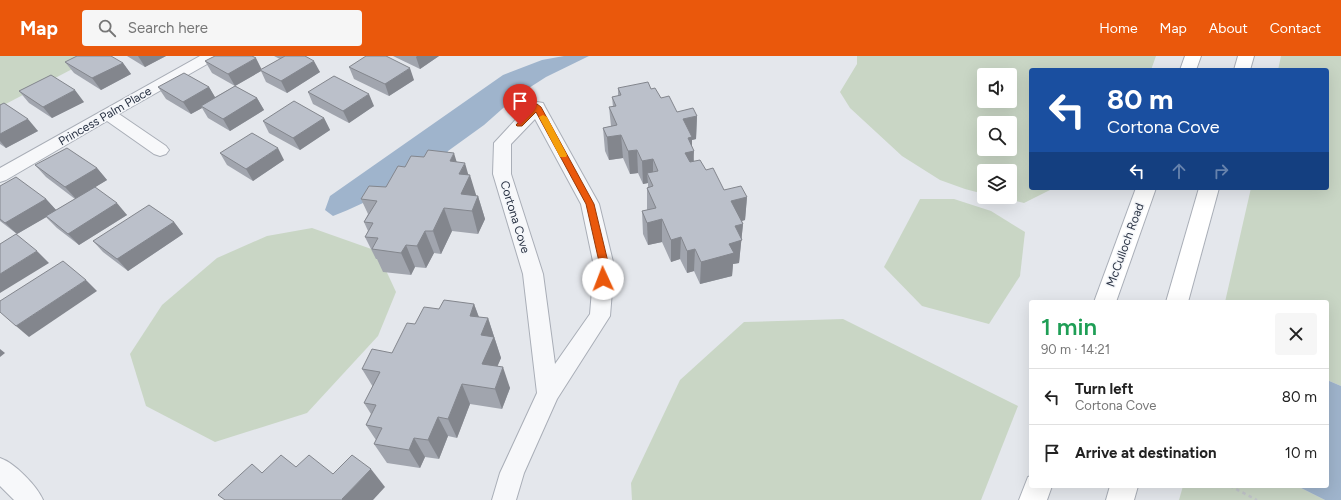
<!DOCTYPE html>
<meta charset="utf-8">
<style>
:root{--surface:#fff;--page:#f6f6f6;--text:#222;--muted:#767676;--line:#e0e0e0;--accent:#ea580c}
body{margin:0;font-family:Figtree,sans-serif;background:var(--page);color:var(--text);height:100vh;display:flex;flex-direction:column;font-size:15px;white-space:nowrap}
*{box-sizing:border-box;margin:0}
p{font-size:13px;color:var(--muted)}
.icon{flex:none;width:22px;height:22px;fill:none;stroke:currentColor;stroke-width:2;stroke-linecap:round;stroke-linejoin:round}
.map{position:relative;flex:1;overflow:hidden}
.sheet{position:absolute;left:1029px;top:244px;width:300px;height:188px;display:flex;flex-direction:column;background:var(--surface);border-radius:4px;box-shadow:0 4px 16px #0002}
.sheet>*{flex:none}
.guide{position:absolute;left:1029px;top:12px;width:300px;height:122px;border-radius:4px;box-shadow:0 4px 16px #0002;background:#1a4fa0;color:#fff;overflow:hidden}
.tools{position:absolute;left:977px;top:12px;display:grid;gap:8px}
.tools a{display:grid;place-items:center;width:40px;height:40px;border-radius:4px;background:var(--surface);box-shadow:0 4px 16px #0002;font-size:20px}
.pin{position:absolute;display:grid;place-items:center;width:34px;height:34px;color:#fff;margin:-41px -17px;border-radius:50% 50% 50% 0;rotate:-45deg;box-shadow:0 0 4px #0007}
.pin .icon{rotate:45deg}
.me{position:absolute;width:44px;margin:-22px;rotate:358deg;stroke-linejoin:round;filter:drop-shadow(0 0 3px #0008)}
.turn{display:flex;align-items:center;gap:14px;height:84px;padding:0 12px;font-size:18px}
.turn .icon{width:52px;height:52px;stroke-width:2.5}
.turn b{display:block;font-size:28px;line-height:34px}
.lanes{display:flex;align-items:center;height:38px;padding:0 12px;background:#0003;justify-content:center;gap:20px;direction:ltr}
.lanes .off{opacity:.35}
.round{display:grid;place-items:center;flex:none;width:42px;height:42px;border-radius:4px;background:var(--page)}
.summary{display:flex;align-items:center;justify-content:space-between;height:68px;padding:0 12px}
h1{font-size:24px;font-weight:600;line-height:30px;color:#1e9e55}
ul{padding:0;list-style:none}
li{display:flex;align-items:center;gap:12px;height:56px;padding:0 12px;border-top:1px solid var(--line)}
li div{flex:1}
li b{display:block;font-size:15px}
li em{font-style:normal}
header{display:flex;align-items:center;gap:24px;box-sizing:border-box;height:56px;padding:0 20px;background:var(--accent);color:#fff}
header strong{font-size:19px}
nav{display:flex;gap:22px;margin-inline-start:auto;font-size:14px}
.search{width:280px;height:36px;background:var(--page);display:flex;align-items:center;gap:10px;box-sizing:border-box;padding:0 14px;border-radius:4px;color:var(--muted);font-size:15px}
.map>svg:first-child{display:block}
.green{fill:#c9d6c5;fill-rule:evenodd}
.water{fill:#9fb4cc}
.lines{fill:none;stroke-linecap:round;stroke-linejoin:round}
.street-casing{stroke:#a9aeb7;stroke-width:2}
.secondary-casing{stroke:#a9aeb7;stroke-width:2}
.path{stroke:#c2c5cb;stroke-width:2.5;stroke-dasharray:3.5 3.5;stroke-linecap:butt}
.street{fill:#f7f8fa;fill-rule:evenodd}
.secondary{fill:#fff;fill-rule:evenodd}
.wall{fill:#a1a5ae}
.shaded-wall{fill:#83868d}
.building{fill:#bbc0ca;stroke:#83868d}
.route{fill:#ea580c;stroke:#983908}
.slow{fill:#f59e0b}
.labels{text-anchor:middle;stroke-width:3;stroke-linejoin:round;paint-order:stroke}
.street-label{font-size:12px;fill:#2b3445;stroke:#f4f6f9}
</style>
<header>
<strong>Map</strong>
<div class="search"><svg class="icon" aria-label="search" viewBox="0 0 24 24"><circle cx="10" cy="10" r="6"/><path d="M15 15l6 6"/></svg>Search here</div>
<nav><a>Home</a><a>Map</a><a>About</a><a>Contact</a></nav>
</header>
<div class="map">
<svg width="1341" height="444" viewBox="0 0 1341 444">
<rect width="100%" height="100%" fill="#e4e7ec"/>
<g class="green">
<path d="M0 0H97L0 51Z"/>
<path d="M857 0H1156L1151 14H1031V132H1048L1050 134 1024 147 999 141H1010V115H984V138L965 133 940 124 902 100 850 52 840 36 857 8ZM984 19H1010V45H984ZM984 67H1010V93H984Z"/>
<path d="M1281 0H1341V330L1327 324V246H1225L1251 132H1327V14H1278Z"/>
<path d="M920 143H954L991 155 1025 176 1020 220 989 268 922 250 884 211Z"/>
<path d="M312 172 377 195 396 236 378 280 307 357 215 386 146 350 130 298 162 249 217 202 267 180Z"/>
<path d="M843 263 1018 350 981 444H632L631 427 680 324 744 266Z"/>
<path d="M1183 430H1297L1325 444H1179Z"/>
</g>
<g class="water">
<path d="M564 0H589L546 21 518 39 484 69 448 95 445 102C409 122 371 146 333 160L325 154 330 140 503 19 542 4Z"/>
<path d="M1327 324 1341 330V444H1325L1297 430H1327Z"/>
</g>
<g class="lines">
<defs>
<g id="street">
<path d="M200 0H219L216 3 119 58 166 90 169 94 166 98 160 100 154 98 107 65 6 124 0 126V112Z"/>
<path d="M537 46 543 47 545 51 599 148 614 210 610 260 557 343 524 417 516 444H492L500 417 537 337 523 218 493 118 494 87 531 47ZM535 63 581 148 594 210 590 258 555 308 543 218 511 118V88Z"/>
<path d="M0 402C15 407 37 430 43 444H14L0 430Z"/>
</g>
<g id="secondary">
<path d="M1185 0H1201L1196 14H1180Z"/>
<path d="M1238 0H1254L1250 14H1234Z"/>
<path d="M1136 132H1156L1116 246H1094Z"/>
<path d="M1199 132H1219L1188 246H1166Z"/>
<path d="M1031 420V430H1052L1047 444H1019L1028 421Z"/>
<path d="M1110 430H1138L1134 444H1106Z"/>
</g>
</defs>
<use href="#street" class="street-casing"/>
<use href="#secondary" class="secondary-casing"/>
<path class="path" d="M1230 430 1257 444"/>
<use href="#street" class="street"/>
<use href="#secondary" class="secondary"/>
</g>
<g class="wall">
<path d="M127 0H166L145 11Z"/>
<path d="M274 0H305L320 16 287 37 266 26 261 15 235 30 257 42 264 54 230 75 208 62 202 52 191 58 166 43 158 31H209L215 41 235 30 212 17 205 5 262 13 280 3Z"/>
<path d="M393 0H439L420 13Z"/>
<path d="M65 6 123 7 131 18 101 34 74 17Z"/>
<path d="M349 11 414 24 389 40 354 23Z"/>
<path d="M618 32 651 33 677 56 697 60 696 83 692 84V91L694 105 706 114 724 134 747 141 745 164 742 165 743 168 739 207 733 208 732 220 700 228 694 215 687 217 680 203 671 206 662 186 648 189 643 178 642 155 647 154V132L648 131V127L643 128 638 117 630 118 623 102 609 104 605 95 603 72 611 70 609 51H613L612 41 618 40Z"/>
<path d="M19 35 84 46 52 62 29 47Z"/>
<path d="M308 36 374 50 349 67 313 48Z"/>
<path d="M0 49 38 75 6 92 0 88Z"/>
<path d="M324 62 330 74 300 94 269 77 263 65Z"/>
<path d="M220 97 284 104 253 125 227 109Z"/>
<path d="M457 106 469 119 476 140H478L485 163 478 178 452 175 441 198 434 197 426 212 415 211 411 219 383 216 377 203H376L365 181 368 175 364 166 368 158 361 143 386 131 405 111Z"/>
<path d="M35 109 97 112 107 124 95 131 127 159 79 189 57 172 46 161 17 178 0 165V130L46 143 56 154 75 143 46 121Z"/>
<path d="M174 166 183 178 128 215 103 196 93 185Z"/>
<path d="M474 248 479 261 488 262 501 302 497 310 510 332 502 353 470 348 457 382 448 380 439 403 425 401 420 412 387 407 374 388 376 384 366 369 371 358 364 347 373 331 362 313 392 297 415 268 439 253Z"/>
</g>
<g class="shaded-wall">
<path d="M138 0H166L145 11Z"/>
<path d="M417 0H439L420 13 416 1Z"/>
<path d="M256 2 262 14H260L261 15 235 30 228 18Z"/>
<path d="M314 5 320 16 287 37 281 25Z"/>
<path d="M123 7 131 18 101 34 92 22Z"/>
<path d="M410 12 414 24 389 40 385 28Z"/>
<path d="M209 31 216 43 201 50 202 52 191 58 183 46Z"/>
<path d="M75 34 84 46 52 62 43 51Z"/>
<path d="M369 38 374 50 349 67 343 55Z"/>
<path d="M257 42 264 54 230 75 223 63Z"/>
<path d="M697 60 696 83 692 84V95H694L693 118 685 120 683 63Z"/>
<path d="M324 62 330 74 300 94 293 82Z"/>
<path d="M28 63 38 75 6 92 0 85V78Z"/>
<path d="M621 79 623 102 609 104 607 81Z"/>
<path d="M278 92 284 104 253 125 246 113Z"/>
<path d="M637 94 638 117 630 118 628 95Z"/>
<path d="M454 97 460 117 465 107 469 121 470 119 477 142 466 154 450 105Z"/>
<path d="M653 103V126L647 117 648 127 643 128 642 105Z"/>
<path d="M97 112 107 124 76 143 65 131Z"/>
<path d="M478 140 485 163 478 178 472 155Z"/>
<path d="M747 141 745 164 729 168 731 145Z"/>
<path d="M46 143 57 155 17 178 5 167Z"/>
<path d="M117 147 127 159 79 189 68 178Z"/>
<path d="M444 152 452 175 441 198 433 175Z"/>
<path d="M662 163V186L648 189 647 167Z"/>
<path d="M174 166 183 178 128 215 117 203Z"/>
<path d="M743 168 739 207 733 208 732 220 700 228 701 206 729 188 735 170Z"/>
<path d="M425 175 434 197 426 212 417 190Z"/>
<path d="M681 181 680 203 671 206V184Z"/>
<path d="M406 189 415 211 411 219 401 197Z"/>
<path d="M695 193 694 215 687 217V195Z"/>
<path d="M37 195 49 207 0 237V218Z"/>
<path d="M86 224 97 235 29 281 16 270Z"/>
<path d="M474 248 482 270 470 260Z"/>
<path d="M488 262 501 302 490 328 482 308 481 279Z"/>
<path d="M0 293 5 297 0 301Z"/>
<path d="M503 311 510 332 502 353 495 333Z"/>
<path d="M462 328 470 348 457 382 448 363Z"/>
<path d="M438 361 448 380 439 403 428 384Z"/>
<path d="M414 382 425 401 420 412 409 394Z"/>
<path d="M371 413 385 431 373 444H343L342 443Z"/>
</g>
<g class="building">
<path d="M77 0H111L123 7 92 22 65 6Z"/>
<path d="M215 0H252L256 2 228 18 205 5Z"/>
<path d="M285 0H305L314 5 281 25 260 14Z"/>
<path d="M366 0H386L410 12 385 28 349 11Z"/>
<path d="M184 17 209 31 183 46 158 31Z"/>
<path d="M51 19 75 34 43 51 19 35Z"/>
<path d="M334 20 369 38 343 55 308 36Z"/>
<path d="M648 26 651 33 655 32 661 42 669 40 677 56 693 52 697 60 683 63 692 81 688 82 694 95 685 97 690 106 700 104 706 114 713 112 724 134 741 130 747 141 731 145 743 168 735 170 742 184 729 188 734 197 701 206 695 193 687 195 681 181 671 184 662 163 647 167 642 155 656 152 647 132 653 130 647 117 658 115 653 103 642 105 637 94 628 95 621 79 607 81 603 72 617 69 609 51 616 50 612 41 621 39 618 32Z"/>
<path d="M235 30 257 42 223 63 201 50Z"/>
<path d="M294 45 324 62 293 82 263 65Z"/>
<path d="M4 47 28 63 0 78V49Z"/>
<path d="M252 77 278 92 246 113 220 97Z"/>
<path d="M67 92 97 112 65 131 35 109Z"/>
<path d="M428 94 454 97 450 105 465 107 459 118 470 119 461 138 478 140 472 155 444 152 433 175H425L417 190 406 189 401 197 372 193 378 182 365 181 373 167 364 166 377 145 361 143 369 130 386 131 398 110 405 111 411 100 424 101Z"/>
<path d="M16 121 46 143 5 167 0 163V130Z"/>
<path d="M95 131 117 147 68 178 46 160Z"/>
<path d="M149 149 174 166 117 203 93 185Z"/>
<path d="M16 178 37 195 0 218V188Z"/>
<path d="M63 205 86 224 16 270 0 256V245Z"/>
<path d="M444 244 474 248 470 260 488 262 481 279 494 281 482 308 503 311 495 333 462 328 448 363 438 361 428 384 414 382 409 394 374 388 382 372 366 369 376 349 364 347 380 316 362 313 372 293 392 297 407 267 415 268 424 251 439 253Z"/>
<path d="M281 399 296 411 309 399 333 418 352 399 371 413 342 443 343 444H225L218 439 252 408 262 417Z"/>
</g>
<path class="route" d="M537 48 541 51 594 148 609 210 606 225H600L599 223 600 210 586 148 536 56 522 70H517L516 69 534 49Z"/>
<path class="slow" d="M543 59 547 61 567 99 566 101H560L559 99 539 61Z"/>
<g class="labels">
<g class="street-label">
<text transform="translate(105 60) rotate(-30)" y="4">Princess Palm Place</text>
<text transform="translate(515 161) rotate(73)" y="4">Cortona Cove</text>
<text transform="translate(1125 189) rotate(-70)" y="4">McCulloch Road</text>
</g>
</g>
</svg>
<div class="tools">
<a><svg class="icon" aria-label="sound" viewBox="0 0 24 24"><path d="M4 9h4l5-4v14l-5-4H4zM17 9q2 3 0 6"/></svg></a>
<a><svg class="icon" aria-label="search" viewBox="0 0 24 24"><circle cx="10" cy="10" r="6"/><path d="M15 15l6 6"/></svg></a>
<a><svg class="icon" aria-label="layers" viewBox="0 0 24 24"><path d="M12 4l9 5-9 5-9-5zM3 14l9 5 9-5"/></svg></a>
</div>
<div class="pin" style="left:520px;top:69px;background:#d93025"><svg class="icon" aria-label="arrive" viewBox="0 0 24 24"><path d="M6 21V4h12l-3 4 3 4H6"/></svg></div>
<svg class="me" style="left:603px;top:223px" viewBox="-20 -20 40 40"><circle r="19" fill="#fff"/><path d="M0-13L10 11 0 6-10 11z" fill="#ea580c"/></svg>
<div class="guide">
<div class="turn"><svg class="icon" aria-label="left" viewBox="0 0 24 24"><path d="M17 20v-9H6M10 6l-5 5 5 5"/></svg><div><b>80 m</b>Cortona Cove</div></div>
<div class="lanes"><svg class="icon" aria-label="left" viewBox="0 0 24 24"><path d="M17 20v-9H6M10 6l-5 5 5 5"/></svg><svg class="icon off" aria-label="ahead" viewBox="0 0 24 24"><path d="M12 20V5M6 11l6-6 6 6"/></svg><svg class="icon off" aria-label="right" viewBox="0 0 24 24"><path d="M7 20v-9h11M14 6l5 5-5 5"/></svg></div>
</div>
<section class="sheet">
<div class="summary"><div><h1>1 min</h1><p>90 m · 14:21</p></div><a class="round"><svg class="icon" aria-label="close" viewBox="0 0 24 24"><path d="M6 6l12 12M18 6L6 18"/></svg></a></div>
<ul>
<li><svg class="icon" aria-label="left" viewBox="0 0 24 24"><path d="M17 20v-9H6M10 6l-5 5 5 5"/></svg><div><b>Turn left</b><p>Cortona Cove</p></div><em>80 m</em></li>
<li><svg class="icon" aria-label="arrive" viewBox="0 0 24 24"><path d="M6 21V4h12l-3 4 3 4H6"/></svg><div><b>Arrive at destination</b></div><em>10 m</em></li>
</ul>
</section>
</div>
